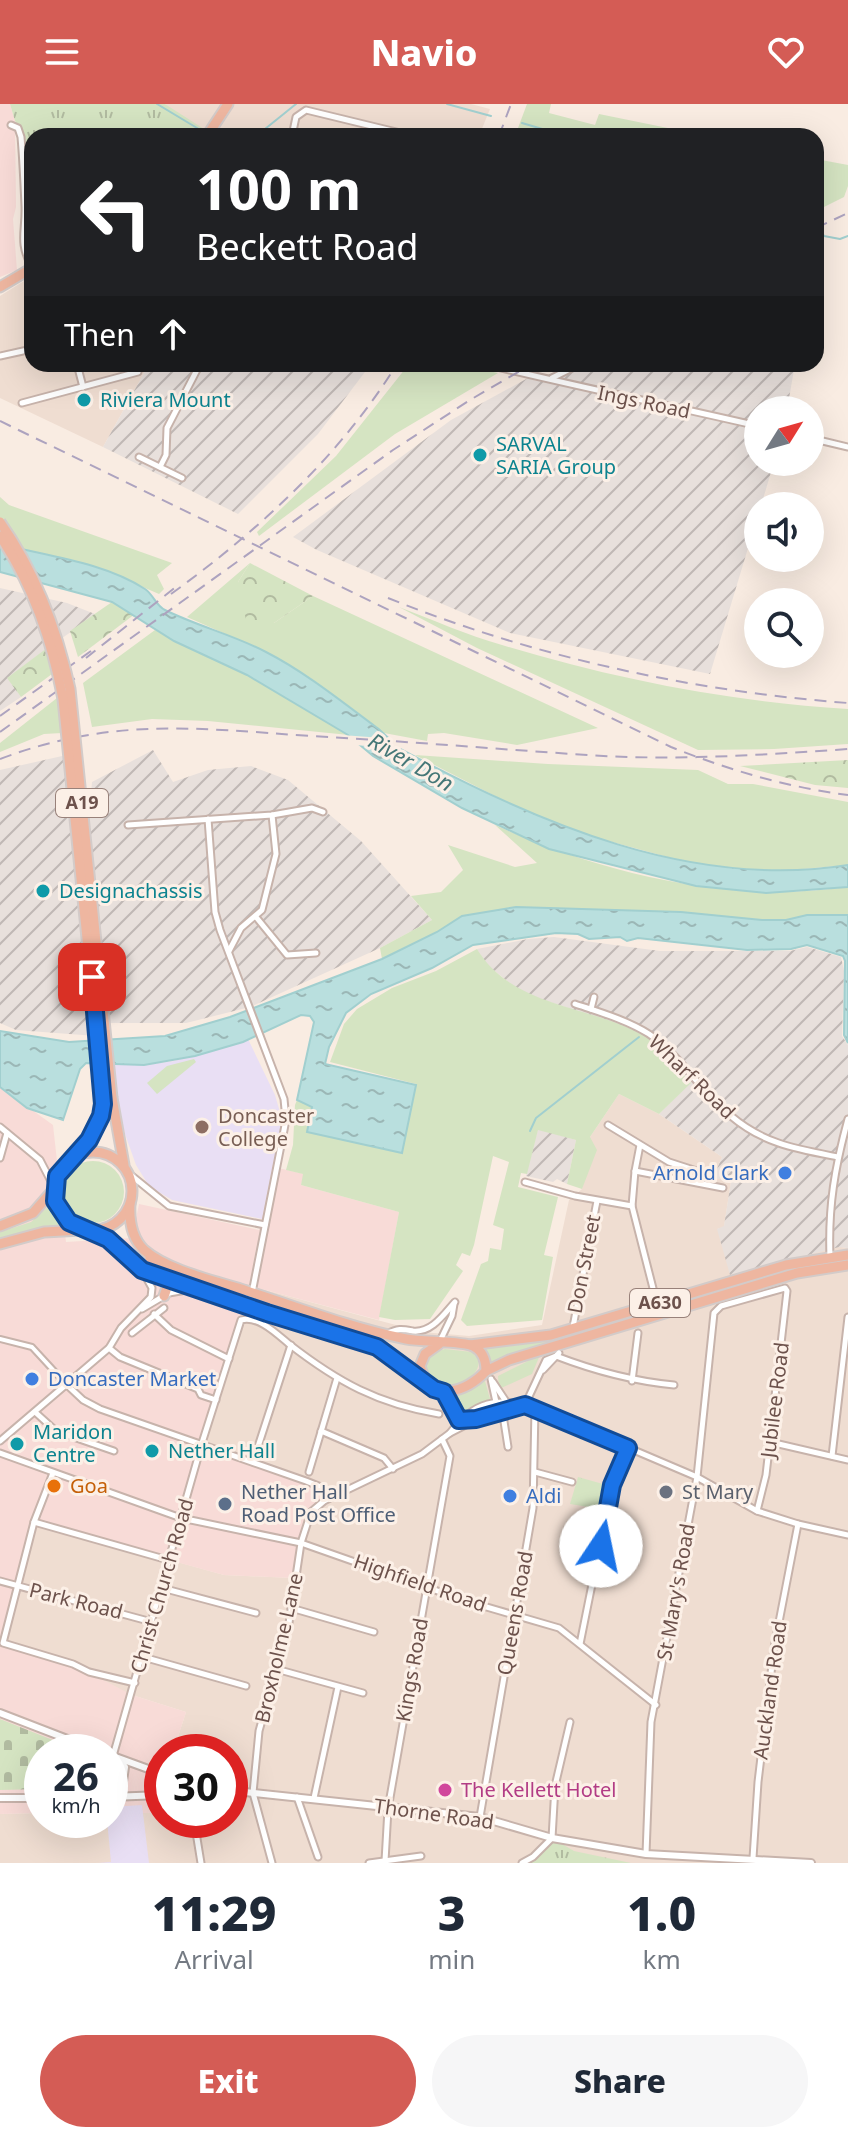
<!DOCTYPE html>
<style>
:root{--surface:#fff;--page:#f6f6f7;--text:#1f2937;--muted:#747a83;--accent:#d45c55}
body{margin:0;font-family:"Noto Sans",sans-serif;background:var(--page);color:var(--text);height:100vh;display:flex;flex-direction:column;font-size:30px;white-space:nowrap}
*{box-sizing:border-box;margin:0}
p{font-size:26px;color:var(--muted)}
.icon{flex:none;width:44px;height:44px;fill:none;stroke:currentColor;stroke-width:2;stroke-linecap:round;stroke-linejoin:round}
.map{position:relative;height:1759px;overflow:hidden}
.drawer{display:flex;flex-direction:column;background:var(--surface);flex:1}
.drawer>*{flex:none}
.hud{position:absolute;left:24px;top:24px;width:800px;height:244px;border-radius:24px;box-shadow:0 8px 32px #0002;background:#202124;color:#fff;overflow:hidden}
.needle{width:52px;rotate:53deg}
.buttons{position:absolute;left:744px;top:292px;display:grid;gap:16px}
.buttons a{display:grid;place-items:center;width:80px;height:80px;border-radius:50%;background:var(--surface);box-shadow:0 8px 32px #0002;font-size:40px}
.speed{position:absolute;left:24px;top:1630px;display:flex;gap:16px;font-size:40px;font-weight:700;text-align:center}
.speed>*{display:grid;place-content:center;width:104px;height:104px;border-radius:50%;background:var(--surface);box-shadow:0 8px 32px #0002;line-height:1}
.speed small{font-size:20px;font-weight:400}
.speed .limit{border:12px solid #d22;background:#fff;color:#111}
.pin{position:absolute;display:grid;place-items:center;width:68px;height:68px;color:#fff;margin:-34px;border-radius:16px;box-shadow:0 4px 12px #0006}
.me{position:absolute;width:88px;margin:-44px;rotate:11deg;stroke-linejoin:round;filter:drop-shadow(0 0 6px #0008)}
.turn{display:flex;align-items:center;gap:28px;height:168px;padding:0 40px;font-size:36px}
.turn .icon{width:104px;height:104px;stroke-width:2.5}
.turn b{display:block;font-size:56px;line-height:68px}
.then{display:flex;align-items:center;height:76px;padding:0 40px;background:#0003;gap:16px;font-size:30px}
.eta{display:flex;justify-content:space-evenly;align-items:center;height:136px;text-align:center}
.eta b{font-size:48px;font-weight:800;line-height:56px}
.primary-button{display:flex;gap:16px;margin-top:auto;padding:16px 40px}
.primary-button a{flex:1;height:92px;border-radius:48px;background:var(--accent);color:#fff;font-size:32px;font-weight:800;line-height:92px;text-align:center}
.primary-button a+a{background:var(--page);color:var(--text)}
header{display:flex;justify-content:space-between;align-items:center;height:104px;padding:0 40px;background:var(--accent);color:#fff;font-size:36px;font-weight:800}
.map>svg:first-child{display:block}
.residential{fill:#efddd1}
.commercial{fill:#f8dbd7}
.industrial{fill:url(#industrial-furrows)}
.education{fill:#e9dff4}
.grass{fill:#d5e4c2}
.forest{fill:url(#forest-crowns)}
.cemetery{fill:url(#cemetery-stones)}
.park{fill:url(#park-tufts)}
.water{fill:url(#water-ripples);stroke:#a1cfcf;stroke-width:2}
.pier{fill:#f9ece2}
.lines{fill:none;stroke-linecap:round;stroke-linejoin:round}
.stream{stroke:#a1cfcf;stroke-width:2}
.pedestrian-casing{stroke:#c7b3ab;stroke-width:8}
.minor-casing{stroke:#c7b3ab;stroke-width:9}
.tertiary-casing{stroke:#c7b3ab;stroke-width:10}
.trunk-casing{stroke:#d3cbc9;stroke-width:13}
.pedestrian{stroke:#fff;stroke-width:4}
.minor{stroke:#fff;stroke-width:5}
.tertiary{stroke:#fff;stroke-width:6}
.trunk{stroke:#eeb6a0;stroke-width:9}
.rail{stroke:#ada3bf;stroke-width:2;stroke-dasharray:12 8;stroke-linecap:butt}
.trunk-bridge-casing{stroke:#d3cbc9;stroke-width:13;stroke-linecap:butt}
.trunk-bridge{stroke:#eeb6a0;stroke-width:9}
.route-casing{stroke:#114b97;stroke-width:20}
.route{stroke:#1a73e8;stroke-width:14}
.culture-dot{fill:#0f9aa8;stroke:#fcf0e7;stroke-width:3}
.education-dot{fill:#8d6e63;stroke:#fcf0e7;stroke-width:3}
.shop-dot{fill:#3f7fe0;stroke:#fcf0e7;stroke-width:3}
.food-dot{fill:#e8710a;stroke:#fcf0e7;stroke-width:3}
.worship-dot{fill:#6b7280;stroke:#fcf0e7;stroke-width:3}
.service-dot{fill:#5c6f8a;stroke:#fcf0e7;stroke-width:3}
.hotel-dot{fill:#d1479c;stroke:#fcf0e7;stroke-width:3}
.labels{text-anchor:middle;stroke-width:6;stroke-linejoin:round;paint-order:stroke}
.shield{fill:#fcf0e7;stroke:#98817a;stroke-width:2}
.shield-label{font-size:18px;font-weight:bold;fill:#6d524c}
.culture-label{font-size:20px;fill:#0d838f;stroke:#fcf0e7;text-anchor:start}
.street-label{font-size:20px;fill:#6d524c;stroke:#fcf0e7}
.education-label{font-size:20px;fill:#785e54;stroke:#fcf0e7;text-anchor:start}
.shop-label{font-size:20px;fill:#366cbe;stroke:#fcf0e7;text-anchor:start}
.food-label{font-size:20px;fill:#c56008;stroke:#fcf0e7;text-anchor:start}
.service-label{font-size:20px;fill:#4e5e75;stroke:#fcf0e7;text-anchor:start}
.worship-label{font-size:20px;fill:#5b616d;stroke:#fcf0e7;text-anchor:start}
.hotel-label{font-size:20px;fill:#b23c85;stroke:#fcf0e7;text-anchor:start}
.water-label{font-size:22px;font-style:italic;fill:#457777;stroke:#fcf0e7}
</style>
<header><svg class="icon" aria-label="menu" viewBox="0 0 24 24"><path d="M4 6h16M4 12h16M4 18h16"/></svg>Navio<svg class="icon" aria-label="heart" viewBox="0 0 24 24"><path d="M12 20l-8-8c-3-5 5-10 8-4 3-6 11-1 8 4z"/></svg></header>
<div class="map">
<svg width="848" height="1759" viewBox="0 0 848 1759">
<defs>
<pattern id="industrial-furrows" width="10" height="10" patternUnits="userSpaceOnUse" patternTransform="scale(2)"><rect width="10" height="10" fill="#e8e0dc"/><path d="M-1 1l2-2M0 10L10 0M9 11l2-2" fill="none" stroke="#c0b8b5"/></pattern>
<pattern id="forest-crowns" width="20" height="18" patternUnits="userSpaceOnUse" patternTransform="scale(2)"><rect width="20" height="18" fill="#d5e4c2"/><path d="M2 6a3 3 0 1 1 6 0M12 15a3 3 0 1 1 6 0" fill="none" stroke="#b1bba0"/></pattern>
<pattern id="cemetery-stones" width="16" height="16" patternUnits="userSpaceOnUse" patternTransform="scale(2)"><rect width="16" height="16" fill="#d5e4c2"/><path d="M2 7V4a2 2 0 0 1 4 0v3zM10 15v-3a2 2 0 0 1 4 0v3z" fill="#b1bba0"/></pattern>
<pattern id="park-tufts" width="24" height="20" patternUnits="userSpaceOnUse" patternTransform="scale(2)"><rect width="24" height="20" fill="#d5e4c2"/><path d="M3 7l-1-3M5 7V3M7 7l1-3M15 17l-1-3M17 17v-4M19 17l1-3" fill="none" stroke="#b1bba0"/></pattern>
<pattern id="water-ripples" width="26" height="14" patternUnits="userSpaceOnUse" patternTransform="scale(2)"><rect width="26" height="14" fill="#b9dfde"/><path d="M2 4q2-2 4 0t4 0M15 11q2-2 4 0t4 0" fill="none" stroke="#9bb7b6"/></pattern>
</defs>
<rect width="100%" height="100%" fill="#f9ece2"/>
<g class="residential">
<path d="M165 0H471L490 5 479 32H204Z"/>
<path d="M32 172V260H149L103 343 0 294V192Z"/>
<path d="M619 990 659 1010 722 1053 713 1073 731 1077 724 1123 717 1125 848 1144V1759H0V1710L42 1709V1716H110V1709H162V1716H230V1648H173L186 1608 132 1591 3 1539 34 1418 224 1471 293 1474 298 1477 301 1439 202 1339 248 1188 260 1127 254 1183 422 1228 469 1232 542 1221 569 1096 582 1085 590 1033Z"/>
</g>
<g class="commercial">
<path d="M0 0H10L15 17 16 103 13 115 17 166 0 173Z"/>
<path d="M0 983 53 1021 66 1138 132 1134 139 1100 259 1126 274 1063 304 1070 301 1081 399 1108 379 1216 254 1183 257 1140 248 1188 203 1339 321 1383 329 1394 311 1408 293 1474 224 1471 34 1419 3 1539 73 1560 132 1591 186 1608 173 1648H162V1709H110V1648H42V1709L0 1710Z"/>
</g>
<g class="industrial">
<path d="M149 260H371L318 330 238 410 103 343Z"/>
<path d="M570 260H795L787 306H758V358H774L761 402H758V411L710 570 510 529 317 446 293 433 451 316 528 274 536 277Z"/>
<path d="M0 484 67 499 95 510 8 574 21 593 0 607Z"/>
<path d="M153 646 173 678 208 666 251 662 288 676 361 737 432 816 380 844 250 903 186 919H104L86 743 92 678Z"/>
<path d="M71 650 96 932 16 926 0 919V666Z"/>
<path d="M554 833 660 847H790L807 843 841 853 844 867 842 932 848 941V1144L839 1143 730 1171 717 1125 724 1122 731 1077 713 1074 722 1053 659 1010 691 978 580 908 522 889 486 860 477 845 528 835Z"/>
<path d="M538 1025 576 1036 567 1080 557 1075 553 1078 526 1072Z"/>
</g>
<g class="education">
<path d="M248 935 275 991 282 1015 262 1115 172 1096 149 1082 136 1061 125 1030 117 997 114 959 144 961 174 957Z"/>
<path d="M142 1701 149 1759H98L111 1758 107 1716H110V1703Z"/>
</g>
<g class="grass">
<path d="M527 0H551L549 9 595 21 599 10 707 32H515Z"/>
<path d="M816 55 848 61V82L844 93 816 107Z"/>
<path d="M409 260H456L498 269 395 330 259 432 257 428 336 352Z"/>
<path d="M0 393 9 401 172 459 157 471 164 485 159 490 101 465 0 440Z"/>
<path d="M250 459 238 478 274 519 313 492 598 624 517 641 444 629 428 630 427 637 384 629 324 585 266 548 187 513Z"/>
<path d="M399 503C433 516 467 531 502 541 614 575 731 598 848 605V640L774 645 698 646 477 544Z"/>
<path d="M155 526 247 571 349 631 208 617 152 615 92 623 83 579Z"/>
<path d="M57 594 62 629 44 630 0 648V639Z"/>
<path d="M415 651 548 660 698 666 728 680H753L848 698V761L769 768 686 758 575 728 520 705Z"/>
<path d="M495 721C604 770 729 800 848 783V811H807L786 816H762L681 808 516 803 462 812 437 828 382 855 380 844 432 816 411 792 441 788 463 766 448 741 515 763 537 759Z"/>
<path d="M477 845C513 904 587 900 643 931 661 941 677 964 691 979L659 1010 619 990 590 1033 597 1046 582 1085 567 1080 576 1036 538 1026 527 1070 521 1069 518 1083 558 1093 544 1151 553 1153 542 1216 467 1222 461 1216 481 1160 488 1157 490 1144 501 1146 504 1125 493 1121 509 1058 493 1052 474 1141 470 1152 462 1149 456 1161 463 1167 430 1215 395 1216 379 1213 399 1108 301 1081 303 1070 286 1066 293 1041 295 1001 297 996 312 1003 308 1028 402 1048 416 980 330 958 344 920 357 905 392 884 436 867Z"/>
<path d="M194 955 196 958 157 990 147 979 167 962Z"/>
<circle cx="93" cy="1088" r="31"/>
<path d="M50 1101 63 1120 0 1135V1128L31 1118Z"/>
<path d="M559 1233 561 1236 504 1253 491 1260 483 1243 513 1242Z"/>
<path d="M445 1245 472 1248 479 1256C479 1277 451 1285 434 1279 421 1264 427 1250 445 1245Z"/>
<path d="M540 1251 532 1270 499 1285 498 1272Z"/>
<path d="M485 1277 490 1295 460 1310 449 1292 464 1288Z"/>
</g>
<g class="forest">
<path d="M250 459 313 492 274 519 246 516 238 478Z"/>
<path d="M112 498 135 510 78 553 70 527Z"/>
<path d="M47 544 52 570 21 593 7 574Z"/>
<path d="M848 656V684L815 681 740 662Z"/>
</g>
<path class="cemetery" d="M0 1615 83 1648H42V1685L0 1686Z"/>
<g class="park">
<path d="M10 0H165L204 25V32H32V72L27 73 24 29 15 17Z"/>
<path d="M578 1373 603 1380 601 1405 570 1400Z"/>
<path d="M552 1734 574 1747 631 1759H531L533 1753Z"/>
</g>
<g class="water">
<path d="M0 440C47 452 103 458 145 485 153 490 156 502 165 506 197 522 234 531 266 548 305 568 341 597 376 623 386 630 394 642 404 647 539 719 691 786 848 761V783L766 789 696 782 549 745 462 704 373 652 348 631 247 571 174 537 112 498 0 468Z"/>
<path d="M516 803 681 808 762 816H786L807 811H848V939L844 931 845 857 843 852 807 841 791 845 747 846 638 834 627 837 620 833 589 835 578 830 556 829 473 841 432 864 371 890 346 909 329 943 325 960 416 981 402 1049 307 1028 312 1003 297 996 314 918 310 912 301 911 243 938 195 952 144 961 86 959 80 965 63 1016 27 1004 0 983V927L69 938 165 932 230 913 382 855 437 828 462 812Z"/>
</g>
<path class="pier" d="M342 631 396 635 410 645 354 641Z"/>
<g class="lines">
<g class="stream">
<path d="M157 0 202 27"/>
<path d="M447 0 491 12"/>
<path d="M522 19 566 32"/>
<path d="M243 32 265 25 296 0"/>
<path d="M816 119 824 132 840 135 848 132"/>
<path d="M530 1027 536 1014 639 933"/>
</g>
<defs>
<path id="pedestrian" d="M0 1235 32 1243 67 1281"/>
<g id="minor">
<path d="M11 21 18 24 21 33C23 56 24 79 25 102 26 128 18 138 32 163"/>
<path d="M292 32 296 13 306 6 413 32"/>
<path d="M0 252 32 245"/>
<path d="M77 260 83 283"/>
<path d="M484 260C575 282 667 301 758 322"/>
<path d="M552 274 580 260"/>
<path d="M22 299 138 268"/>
<path d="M810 334 848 343"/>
<path d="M139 353 182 374"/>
<path d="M160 363 166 351 167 324 200 260"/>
<path d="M208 715 215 808 220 826 284 995 286 1016 252 1189 237 1198"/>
<path d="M128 721 272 711 312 704 323 708"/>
<path d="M256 813 287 851 316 849"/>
<path d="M229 847 241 824 262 806 276 750 272 711"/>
<path d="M575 900C599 908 627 916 649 930 681 952 701 988 731 1012 764 1040 797 1045 838 1053"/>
<path d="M591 905 594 893"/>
<path d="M608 1021 669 1058 709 1071"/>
<path d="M0 1023 40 1056 54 1083"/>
<path d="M640 1041 635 1067 632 1102 657 1200"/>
<path d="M0 1054 7 1029"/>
<path d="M635 1067 723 1084"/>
<path d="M127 1068 169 1102 265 1121"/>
<path d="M525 1078 575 1092 632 1102"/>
<path d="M830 1153C828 1102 835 1063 848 1015"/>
<path d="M142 1205 169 1189 192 1185"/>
<path d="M154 1210 171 1226 229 1255"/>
<path d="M573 1223 597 1097"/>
<path d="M132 1229 164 1204"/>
<path d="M387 1230C398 1224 402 1225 413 1227 432 1229 444 1210 455 1198"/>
<path d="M439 1239 452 1212 454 1200"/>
<path d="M109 1244 120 1253 198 1285 201 1291 216 1296"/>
<path d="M556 1252C595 1267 632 1277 674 1281"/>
<path d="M543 1266 559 1249"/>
<path d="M491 1275 496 1298 503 1311 508 1343"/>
<path d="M632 1277 638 1229"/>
<path d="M493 1278 505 1296"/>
<path d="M67 1281 83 1296 100 1305 306 1377 321 1383 329 1394"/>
<path d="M444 1288 459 1316"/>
<path d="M525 1301 487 1310 450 1329C474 1297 498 1292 535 1304L697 1373 757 1407 798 1420 848 1431"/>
<path d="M525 1301 546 1256 556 1252"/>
<path d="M35 1308 56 1327 114 1347"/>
<path d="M321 1327 384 1354 393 1365"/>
<path d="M0 1337 109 1244 121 1224 151 1193 152 1184 142 1166"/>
<path d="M770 1338 848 1356"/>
<path d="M0 1349 181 1414 301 1439 466 1497 559 1524 656 1601"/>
<path d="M832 1352 848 1213"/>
<path d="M253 1358 291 1241"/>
<path d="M309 1368 337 1274"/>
<path d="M535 1368 572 1378"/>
<path d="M53 1369 34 1418 3 1539 73 1560 89 1568 135 1579"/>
<path d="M34 1418 168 1456"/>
<path d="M0 1477 152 1518"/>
<path d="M162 1484 256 1509"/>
<path d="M291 1504 374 1528"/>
<path d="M580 1540 612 1381 628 1344"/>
<path d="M143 1553 246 1582"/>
<path d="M276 1565 363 1589"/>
<path d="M113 1652 202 1339 241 1216C258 1211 277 1230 289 1240 338 1278 378 1300 439 1310"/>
<path d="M297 1693 318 1753"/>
<path d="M314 1694 338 1583"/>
<path d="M480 1713 533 1404 535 1304"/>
<path d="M194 1716 201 1759"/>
<path d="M646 1750 651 1618 697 1373 714 1209 721 1202 785 1184 787 1187 766 1371 757 1407"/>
<path d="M753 1754 758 1678 774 1544 798 1420"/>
<path d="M385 1757 388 1705 450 1352 442 1335"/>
<path d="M272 1759 253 1689 259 1627 289 1519 301 1439 311 1408 324 1397 422 1350 450 1329"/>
<path d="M369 1759 421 1752"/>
<path d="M522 1759 533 1753 552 1734 555 1682 570 1618"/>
</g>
<g id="tertiary">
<path d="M0 1609 101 1648"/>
<path d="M110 1651 162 1670"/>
<path d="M119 1655 125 1663 121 1692"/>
<path d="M230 1684 245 1688 480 1713 552 1734 646 1750 811 1759"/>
<path d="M110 1693 162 1691"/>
<path d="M0 1694H42"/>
</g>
<g id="trunk">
<path d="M207 32 228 0"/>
<path d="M0 183 32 164"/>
<path d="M112 994 124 1061"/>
<circle cx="93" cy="1087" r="39"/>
<path d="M74 1052C91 1035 102 1019 103 994"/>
<path d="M130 1100C129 1117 132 1134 144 1146 168 1167 216 1177 247 1187 299 1204 352 1224 406 1235 422 1238 462 1237 473 1242 483 1247 486 1257 486 1267 466 1289 430 1300 420 1262L425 1250 439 1240"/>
<path d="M0 1122 33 1109 54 1085"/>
<path d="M93 1127 108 1135 142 1166 267 1209 364 1237 389 1250 424 1277"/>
<path d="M0 1140 44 1128 82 1126"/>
<path d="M150 1154C163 1166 172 1174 164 1192"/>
<path d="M470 1241 551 1231 786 1161 848 1151"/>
<path d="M486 1267 509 1256 797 1169 848 1161"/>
</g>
</defs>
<use href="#pedestrian" class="pedestrian-casing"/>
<use href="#minor" class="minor-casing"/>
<use href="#tertiary" class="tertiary-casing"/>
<use href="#trunk" class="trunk-casing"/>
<use href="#pedestrian" class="pedestrian"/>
<use href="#minor" class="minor"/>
<use href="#tertiary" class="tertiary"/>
<use href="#trunk" class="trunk"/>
<g class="rail">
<path d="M499 32 511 0"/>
<path d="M816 124 848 109"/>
<path d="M0 317 671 643C729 666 786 683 848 691"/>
<path d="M171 490C258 427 340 352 397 260"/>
<path d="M388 494C534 553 691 587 848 599"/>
<path d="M86 554 177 482"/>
<path d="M0 612 91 547"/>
<path d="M0 628 393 346 470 296 532 260"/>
<path d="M0 655C112 613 195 624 310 632 403 637 495 645 588 651 675 657 761 651 848 645"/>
</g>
<defs>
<g id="trunk-bridge">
<path d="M0 418C36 469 57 525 70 585L112 994"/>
<path d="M0 432C33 481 52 537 63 595L103 994"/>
</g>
</defs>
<use href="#trunk-bridge" class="trunk-bridge-casing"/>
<use href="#trunk-bridge" class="trunk-bridge"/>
</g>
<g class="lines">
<defs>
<path id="route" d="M92 873 103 1000 101 1012 89 1036 57 1072 55 1097 69 1118 108 1135 142 1166 267 1209 377 1243 434 1285 444 1288 459 1316 476 1315 525 1301 628 1344 612 1381 601 1442"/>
</defs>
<use href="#route" class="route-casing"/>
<use href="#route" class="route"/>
</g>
<g class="culture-dot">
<circle cx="84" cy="296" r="8"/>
<circle cx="480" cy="351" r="8"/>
<circle cx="43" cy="787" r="8"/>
<circle cx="17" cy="1340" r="8"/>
<circle cx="152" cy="1347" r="8"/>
</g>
<circle class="education-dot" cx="202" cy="1023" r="8"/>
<g class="shop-dot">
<circle cx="785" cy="1069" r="8"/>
<circle cx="32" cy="1275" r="8"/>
<circle cx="510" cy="1392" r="8"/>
</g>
<circle class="food-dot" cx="54" cy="1382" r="8"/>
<circle class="worship-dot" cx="666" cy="1388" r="8"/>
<circle class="service-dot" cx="225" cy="1400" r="8"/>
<circle class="hotel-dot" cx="445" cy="1686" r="8"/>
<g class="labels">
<g class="shield">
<rect x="56" y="685" width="52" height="28" rx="6"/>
<rect x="630" y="1185" width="60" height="28" rx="6"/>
</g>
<g class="shield-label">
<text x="82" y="705">A19</text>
<text x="660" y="1205">A630</text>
</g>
<g class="culture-label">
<text x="100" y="303">Riviera Mount</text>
<text x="496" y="347">SARVAL<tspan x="496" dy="23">SARIA Group</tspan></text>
<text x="59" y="794">Designachassis</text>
<text x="33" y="1335">Maridon<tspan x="33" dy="23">Centre</tspan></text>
<text x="168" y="1354">Nether Hall</text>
</g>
<g class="street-label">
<text transform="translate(644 298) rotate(12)" y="7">Ings Road</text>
<text transform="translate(692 973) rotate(44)" y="7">Wharf Road</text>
<text transform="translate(584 1160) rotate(-79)" y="7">Don Street</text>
<text transform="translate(775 1296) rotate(-83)" y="7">Jubilee Road</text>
<text transform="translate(420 1479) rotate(19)" y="7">Highfield Road</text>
<text transform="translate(162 1482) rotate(-74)" y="7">Christ Church Road</text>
<text transform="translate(676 1488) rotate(-80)" y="7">St Mary's Road</text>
<text transform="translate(76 1497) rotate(14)" y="7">Park Road</text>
<text transform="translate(515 1509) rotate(-80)" y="7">Queens Road</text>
<text transform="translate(279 1544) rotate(-77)" y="7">Broxholme Lane</text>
<text transform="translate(412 1566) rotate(-80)" y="7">Kings Road</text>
<text transform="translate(770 1586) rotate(-82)" y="7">Auckland Road</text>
<text transform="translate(434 1710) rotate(8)" y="7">Thorne Road</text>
</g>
<g class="education-label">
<text x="218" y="1019">Doncaster<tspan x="218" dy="23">College</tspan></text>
</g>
<g class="shop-label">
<text x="769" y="1076" text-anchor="end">Arnold Clark</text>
<text x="48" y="1282">Doncaster Market</text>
<text x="526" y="1399">Aldi</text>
</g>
<g class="food-label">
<text x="70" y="1389">Goa</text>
</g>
<g class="service-label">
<text x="241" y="1395">Nether Hall<tspan x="241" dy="23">Road Post Office</tspan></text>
</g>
<g class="worship-label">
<text x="682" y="1395">St Mary</text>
</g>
<g class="hotel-label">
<text x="461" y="1693">The Kellett Hotel</text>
</g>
<g class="water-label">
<text transform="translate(411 658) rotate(30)" y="8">River Don</text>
</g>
</g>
</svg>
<div class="buttons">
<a><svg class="needle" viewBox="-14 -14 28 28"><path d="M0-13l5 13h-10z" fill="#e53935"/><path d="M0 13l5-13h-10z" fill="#747a83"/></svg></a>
<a><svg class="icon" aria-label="sound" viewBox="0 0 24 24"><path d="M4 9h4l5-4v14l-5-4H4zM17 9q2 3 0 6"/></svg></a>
<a><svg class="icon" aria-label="search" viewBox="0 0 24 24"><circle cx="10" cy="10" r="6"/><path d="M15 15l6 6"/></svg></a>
</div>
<div class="speed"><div>26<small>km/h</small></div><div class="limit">30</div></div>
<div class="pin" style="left:92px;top:873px;background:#d93025"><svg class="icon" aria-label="arrive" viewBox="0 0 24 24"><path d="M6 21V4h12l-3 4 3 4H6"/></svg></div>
<svg class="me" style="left:601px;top:1442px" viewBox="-20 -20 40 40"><circle r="19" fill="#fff"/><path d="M0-13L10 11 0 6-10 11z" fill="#1a73e8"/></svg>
<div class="hud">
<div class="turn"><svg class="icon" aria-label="left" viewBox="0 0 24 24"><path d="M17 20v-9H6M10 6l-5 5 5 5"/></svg><div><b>100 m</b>Beckett Road</div></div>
<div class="then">Then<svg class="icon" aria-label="ahead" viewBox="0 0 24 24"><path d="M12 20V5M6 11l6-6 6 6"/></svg></div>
</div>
</div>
<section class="drawer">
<div class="eta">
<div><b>11:29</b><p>Arrival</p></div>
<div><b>3</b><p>min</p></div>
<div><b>1.0</b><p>km</p></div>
</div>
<div class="primary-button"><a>Exit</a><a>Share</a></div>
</section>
